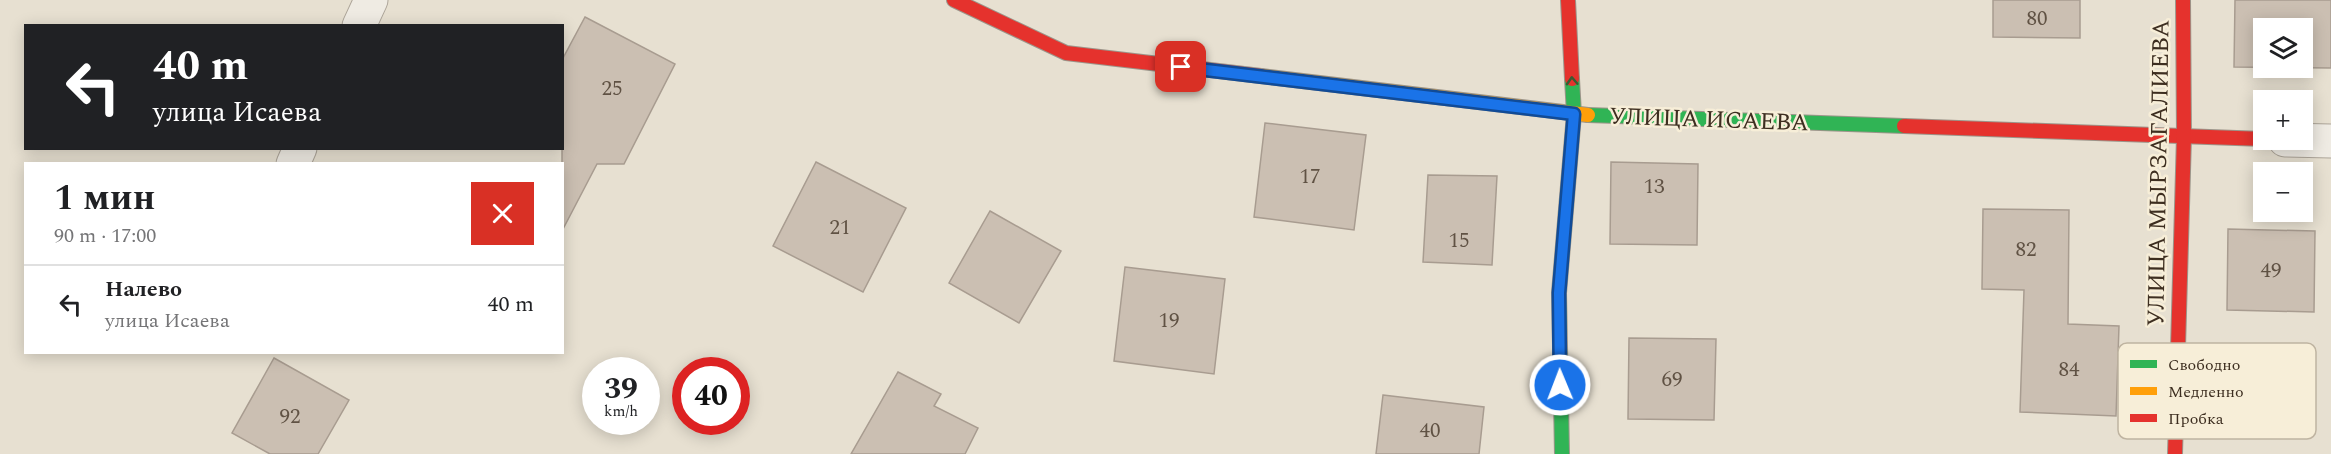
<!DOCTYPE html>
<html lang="ru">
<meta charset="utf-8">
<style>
:root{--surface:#fff;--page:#f6f6f6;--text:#202124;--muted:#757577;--line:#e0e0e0}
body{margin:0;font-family:Spectral,serif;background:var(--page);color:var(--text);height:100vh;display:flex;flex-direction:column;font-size:22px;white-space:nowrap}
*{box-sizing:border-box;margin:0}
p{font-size:20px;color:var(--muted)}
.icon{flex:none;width:33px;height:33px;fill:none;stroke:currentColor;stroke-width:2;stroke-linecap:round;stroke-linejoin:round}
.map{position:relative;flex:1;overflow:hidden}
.side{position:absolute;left:24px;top:162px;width:540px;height:192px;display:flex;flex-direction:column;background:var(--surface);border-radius:0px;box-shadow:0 3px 15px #0003}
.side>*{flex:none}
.top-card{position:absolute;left:24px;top:24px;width:540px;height:126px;border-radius:0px;box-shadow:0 3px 15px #0003;background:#202124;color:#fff;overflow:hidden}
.buttons{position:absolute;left:2253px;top:18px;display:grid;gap:12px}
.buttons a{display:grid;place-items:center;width:60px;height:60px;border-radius:0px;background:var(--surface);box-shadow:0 3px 15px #0003;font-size:30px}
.speed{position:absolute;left:582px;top:357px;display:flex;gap:12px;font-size:30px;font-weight:700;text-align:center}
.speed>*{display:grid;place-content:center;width:78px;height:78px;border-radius:50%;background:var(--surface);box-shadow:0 3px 15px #0003;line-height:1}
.speed small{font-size:15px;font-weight:400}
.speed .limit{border:9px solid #d22;background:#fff;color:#111}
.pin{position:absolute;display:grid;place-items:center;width:51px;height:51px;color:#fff;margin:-26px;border-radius:12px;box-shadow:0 3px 9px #0006}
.me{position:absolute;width:66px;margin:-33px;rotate:359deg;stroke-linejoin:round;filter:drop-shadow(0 0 4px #0008)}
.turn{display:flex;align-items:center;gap:21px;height:126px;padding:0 30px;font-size:27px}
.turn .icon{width:78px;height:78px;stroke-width:2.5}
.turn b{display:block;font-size:42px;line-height:51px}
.round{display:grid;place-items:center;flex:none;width:63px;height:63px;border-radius:0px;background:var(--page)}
.overview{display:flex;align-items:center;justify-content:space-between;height:102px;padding:0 30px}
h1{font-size:36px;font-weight:700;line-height:45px}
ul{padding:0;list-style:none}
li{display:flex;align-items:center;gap:18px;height:78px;padding:0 30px;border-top:2px solid var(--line)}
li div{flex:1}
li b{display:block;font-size:22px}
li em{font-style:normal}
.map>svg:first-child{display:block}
.building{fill:#cbbfb2;stroke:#a89c90;stroke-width:1.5;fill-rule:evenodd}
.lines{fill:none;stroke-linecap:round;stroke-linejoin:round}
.street-casing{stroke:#ada599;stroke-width:35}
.fast-casing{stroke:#9c958a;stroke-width:16}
.slow-casing{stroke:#9c958a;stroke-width:16}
.jam-casing{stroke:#9c958a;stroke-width:16}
.street{stroke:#efebe3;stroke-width:33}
.fast{stroke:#30b455;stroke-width:14}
.slow{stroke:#ff9f0a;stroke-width:14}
.jam{stroke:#e5322d;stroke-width:14}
.oneway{stroke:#385d33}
.route-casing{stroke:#114b97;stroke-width:15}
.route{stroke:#1a73e8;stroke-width:10}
.labels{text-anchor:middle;stroke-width:5;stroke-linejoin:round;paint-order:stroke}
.number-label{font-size:21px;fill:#605244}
.street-label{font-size:24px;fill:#3d2e20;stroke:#f7eed8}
.key{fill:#f7eed8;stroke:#bfb4a1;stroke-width:1.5}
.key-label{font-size:16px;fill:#3d2e20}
</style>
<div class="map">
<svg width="2331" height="454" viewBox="0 0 2331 454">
<rect width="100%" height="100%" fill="#e7e0d1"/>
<g class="building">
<path d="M1993 0H2080V38L1993 37Z"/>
<path d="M2235 0H2331V68L2234 67ZM2264 28H2302V68H2264Z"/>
<path d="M585 17 675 64 624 164H597L562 231V60Z"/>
<path d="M1265 123 1366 135 1354 230 1254 217Z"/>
<path d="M816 162 906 208 863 292 773 246Z"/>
<path d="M1611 162 1698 164 1697 245 1610 244Z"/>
<path d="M1428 175 1497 176 1492 265 1423 262Z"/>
<path d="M1983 209 2069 210 2068 324 2119 326 2116 416 2020 412 2024 290 1982 289Z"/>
<path d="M990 211 1061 251 1019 323 949 283Z"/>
<path d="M2228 229 2315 231 2314 312 2227 310Z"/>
<path d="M1125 267 1225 279 1214 374 1114 361Z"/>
<path d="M1629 338 1716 339 1714 420 1628 419Z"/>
<path d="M274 358 349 400 318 454H270L232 433Z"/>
<path d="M898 372 941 394 934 406 978 428 965 454H851Z"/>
<path d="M1383 395 1484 407 1479 454H1376Z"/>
</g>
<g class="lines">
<defs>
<g id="street">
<path d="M359 26 371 0"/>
<path d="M2285 140 2331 141"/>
<path d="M293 164 300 148"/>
</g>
<g id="fast">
<path d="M1588 115 1904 126"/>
<path d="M1562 454 1559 293 1574 114 1572 79"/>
</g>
<path id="slow" d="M1261 76 1588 115"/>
<g id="jam">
<path d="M954 0 1066 53 1261 76"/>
<path d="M1568 0 1572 79"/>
<path d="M1904 126 2264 139"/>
<path d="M2175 454 2184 136 2183 0"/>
</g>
</defs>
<use href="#street" class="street-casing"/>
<use href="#fast" class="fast-casing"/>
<use href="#slow" class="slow-casing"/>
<use href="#jam" class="jam-casing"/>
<use href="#street" class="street"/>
<use href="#fast" class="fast"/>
<use href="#slow" class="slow"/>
<use href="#jam" class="jam"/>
</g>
<defs><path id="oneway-chevron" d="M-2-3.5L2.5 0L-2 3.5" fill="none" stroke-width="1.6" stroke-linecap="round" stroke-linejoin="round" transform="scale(1.5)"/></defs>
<use class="oneway" href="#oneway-chevron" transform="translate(1572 81) rotate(-93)"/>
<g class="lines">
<defs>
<path id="route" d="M1181 67 1574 114 1559 293 1560 385"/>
</defs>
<use href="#route" class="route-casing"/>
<use href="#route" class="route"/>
</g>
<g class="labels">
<g class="number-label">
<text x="2037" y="25">80</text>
<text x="612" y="95">25</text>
<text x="1310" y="183">17</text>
<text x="1654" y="193">13</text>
<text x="840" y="234">21</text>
<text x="1459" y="247">15</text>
<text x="2026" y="256">82</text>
<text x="2271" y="277">49</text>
<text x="1169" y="327">19</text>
<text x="2069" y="376">84</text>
<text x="1672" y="386">69</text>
<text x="290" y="423">92</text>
<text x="1430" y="437">40</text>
</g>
<g class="street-label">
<text transform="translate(1709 119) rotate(2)" y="8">УЛИЦА ИСАЕВА</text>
<text transform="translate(2158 173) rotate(-89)" y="8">УЛИЦА МЫРЗАГАЛИЕВА</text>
</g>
</g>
<rect x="2118" y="343" width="198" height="96" rx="9" class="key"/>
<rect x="2130" y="360" width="27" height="8" fill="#30b455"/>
<rect x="2130" y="387" width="27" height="8" fill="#ff9f0a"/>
<rect x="2130" y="414" width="27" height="8" fill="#e5322d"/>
<g class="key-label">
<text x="2168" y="370">Свободно</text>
<text x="2168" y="397">Медленно</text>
<text x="2168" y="424">Пробка</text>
</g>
</svg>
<div class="buttons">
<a><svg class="icon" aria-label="layers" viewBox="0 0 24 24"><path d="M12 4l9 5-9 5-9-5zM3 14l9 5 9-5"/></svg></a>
<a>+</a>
<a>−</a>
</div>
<div class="speed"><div>39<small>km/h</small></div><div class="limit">40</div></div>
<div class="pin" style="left:1181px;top:67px;background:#d93025"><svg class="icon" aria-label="arrive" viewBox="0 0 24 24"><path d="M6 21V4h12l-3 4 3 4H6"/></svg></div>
<svg class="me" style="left:1560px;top:385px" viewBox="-20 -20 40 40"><circle r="17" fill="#1a73e8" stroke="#fff" stroke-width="3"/><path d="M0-11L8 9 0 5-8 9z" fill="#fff"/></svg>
<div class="top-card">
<div class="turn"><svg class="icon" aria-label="left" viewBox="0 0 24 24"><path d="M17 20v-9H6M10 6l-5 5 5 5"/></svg><div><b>40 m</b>улица Исаева</div></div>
</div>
<section class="side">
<div class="overview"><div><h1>1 мин</h1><p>90 m · 17:00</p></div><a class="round" style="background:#d93025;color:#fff"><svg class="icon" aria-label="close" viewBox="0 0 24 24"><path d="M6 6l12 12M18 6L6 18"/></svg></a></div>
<ul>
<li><svg class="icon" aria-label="left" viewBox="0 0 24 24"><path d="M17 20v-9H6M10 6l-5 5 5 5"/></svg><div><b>Налево</b><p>улица Исаева</p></div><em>40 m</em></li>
</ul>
</section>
</div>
